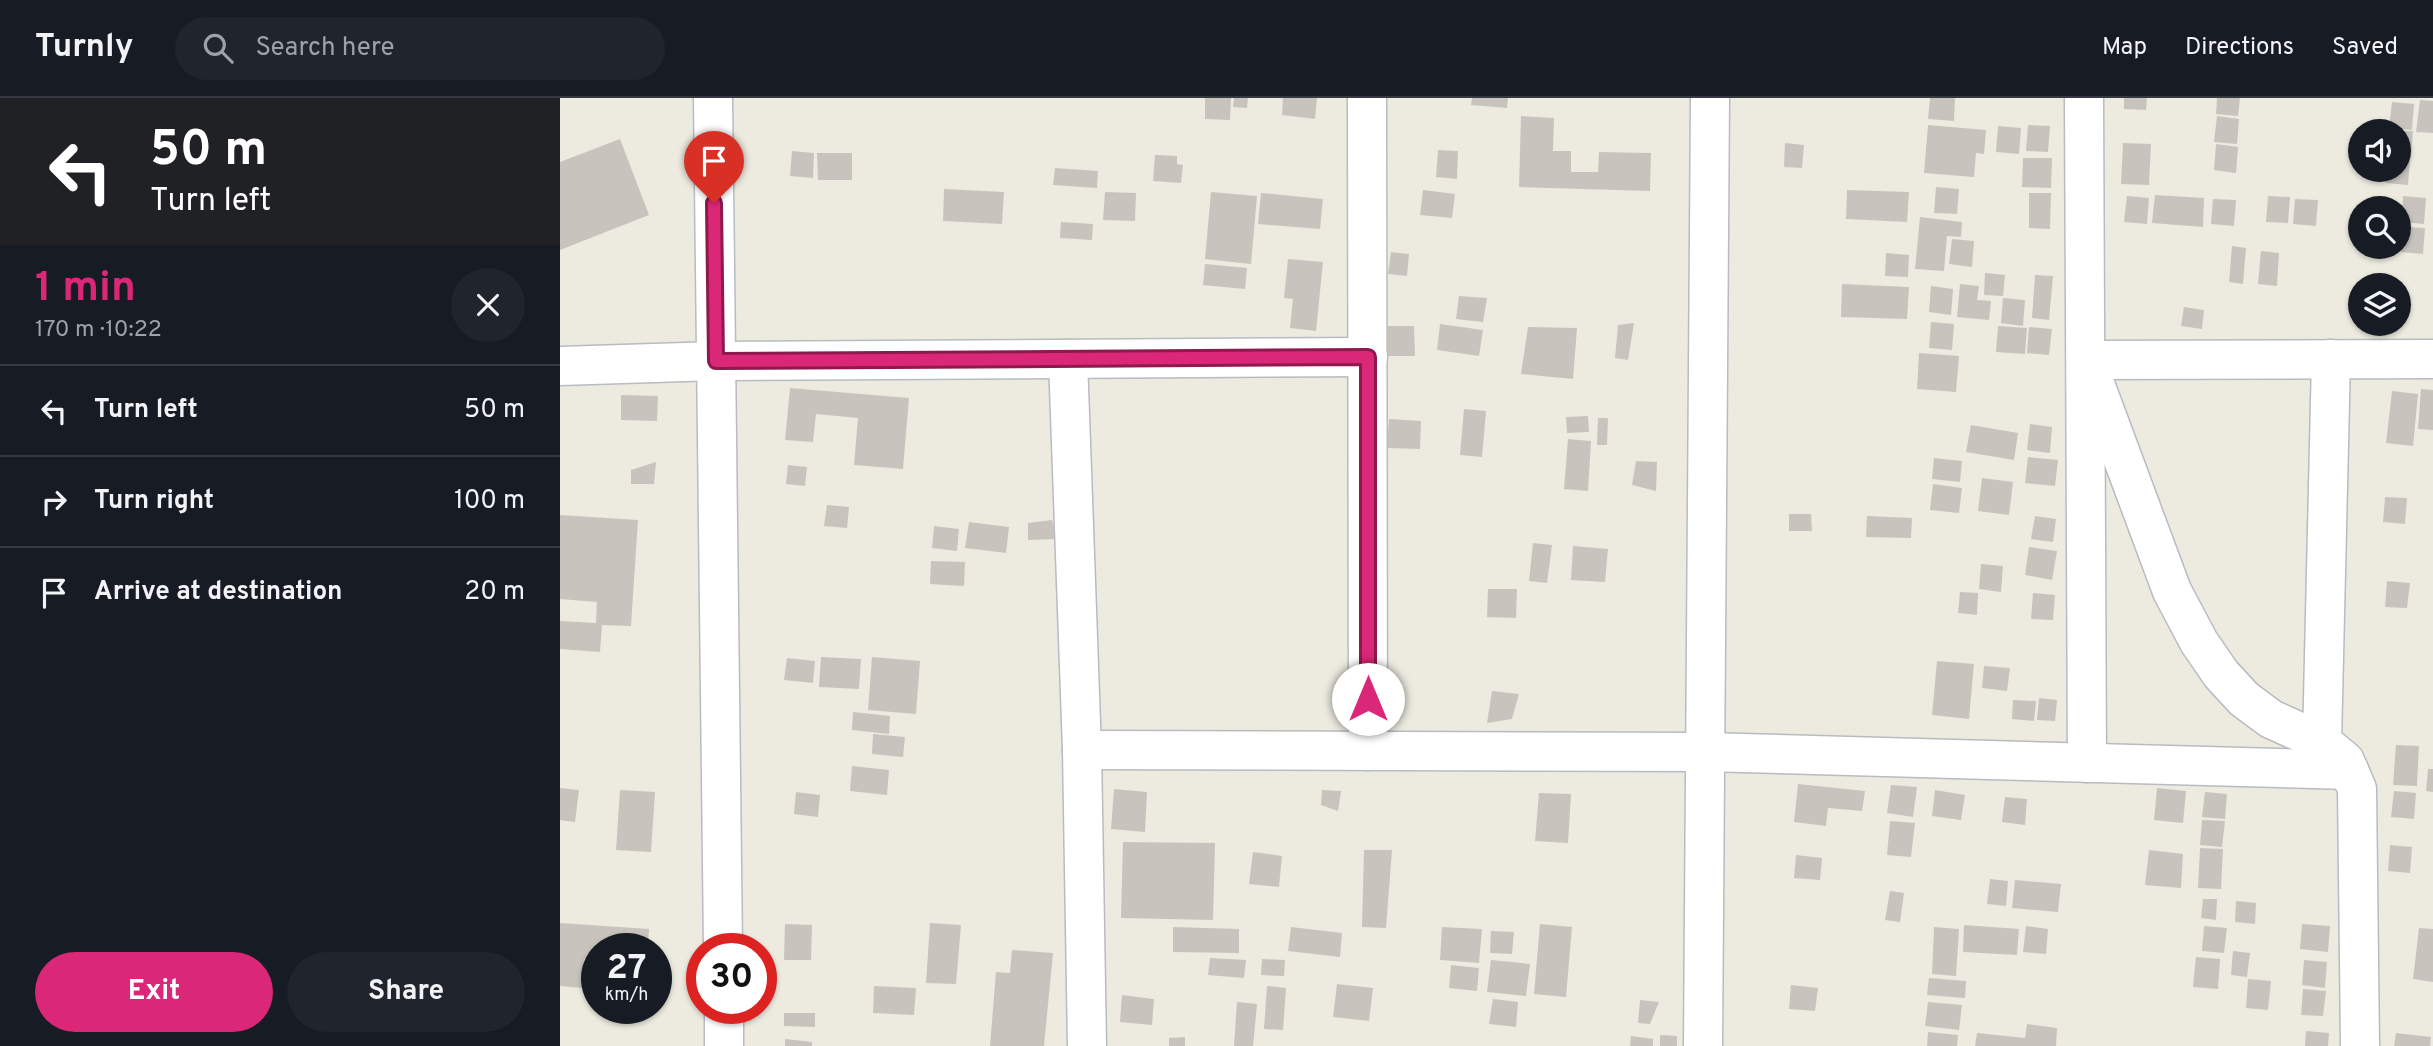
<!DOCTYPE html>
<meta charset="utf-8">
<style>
:root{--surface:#171b24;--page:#20242c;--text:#f1f3f6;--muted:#9ea1a6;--line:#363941;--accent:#db2777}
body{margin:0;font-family:Overpass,sans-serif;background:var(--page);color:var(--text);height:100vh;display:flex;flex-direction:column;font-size:26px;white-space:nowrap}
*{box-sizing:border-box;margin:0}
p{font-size:23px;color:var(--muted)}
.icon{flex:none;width:38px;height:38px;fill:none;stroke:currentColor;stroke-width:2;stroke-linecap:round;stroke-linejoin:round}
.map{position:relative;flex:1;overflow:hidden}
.panel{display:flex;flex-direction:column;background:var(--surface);width:560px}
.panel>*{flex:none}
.guide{background:#202124;color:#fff;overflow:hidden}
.buttons{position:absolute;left:1788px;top:21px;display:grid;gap:14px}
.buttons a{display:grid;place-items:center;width:63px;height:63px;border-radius:50%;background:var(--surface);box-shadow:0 2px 5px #0004;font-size:35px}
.speed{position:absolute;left:21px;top:835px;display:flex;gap:14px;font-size:35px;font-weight:700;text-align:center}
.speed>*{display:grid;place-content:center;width:91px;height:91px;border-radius:50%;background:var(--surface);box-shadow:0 2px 5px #0004;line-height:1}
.speed small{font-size:18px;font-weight:400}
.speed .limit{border:10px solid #d22;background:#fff;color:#111}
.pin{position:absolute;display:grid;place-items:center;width:60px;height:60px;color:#fff;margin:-72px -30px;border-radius:50% 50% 50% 0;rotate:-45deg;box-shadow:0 0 7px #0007}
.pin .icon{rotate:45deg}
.me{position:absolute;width:77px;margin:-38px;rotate:0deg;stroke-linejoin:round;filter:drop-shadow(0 0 5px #0008)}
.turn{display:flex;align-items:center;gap:24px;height:147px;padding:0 35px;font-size:32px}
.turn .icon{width:91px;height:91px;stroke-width:2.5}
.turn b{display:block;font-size:49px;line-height:60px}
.round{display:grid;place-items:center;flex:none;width:74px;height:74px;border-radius:37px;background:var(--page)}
.summary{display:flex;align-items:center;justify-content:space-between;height:119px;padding:0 35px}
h1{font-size:42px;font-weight:700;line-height:52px;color:var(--accent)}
.action{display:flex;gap:14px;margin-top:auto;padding:14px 35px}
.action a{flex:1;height:80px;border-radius:42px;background:var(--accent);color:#fff;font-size:28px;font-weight:700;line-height:80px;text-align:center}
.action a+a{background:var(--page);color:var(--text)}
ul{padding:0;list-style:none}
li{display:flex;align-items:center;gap:21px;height:91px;padding:0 35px;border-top:2px solid var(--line)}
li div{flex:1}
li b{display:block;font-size:26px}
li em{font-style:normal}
header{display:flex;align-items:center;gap:42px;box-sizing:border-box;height:98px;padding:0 35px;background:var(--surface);border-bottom:2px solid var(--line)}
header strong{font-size:33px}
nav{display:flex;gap:38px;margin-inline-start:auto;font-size:24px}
.search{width:490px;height:63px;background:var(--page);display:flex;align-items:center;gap:18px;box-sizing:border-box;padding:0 24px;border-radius:38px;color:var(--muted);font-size:26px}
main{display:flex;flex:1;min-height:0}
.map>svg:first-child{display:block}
.building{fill:#c8c4bd}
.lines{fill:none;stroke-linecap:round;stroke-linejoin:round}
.minor-casing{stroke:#b8bbc0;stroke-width:41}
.minor{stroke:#fff;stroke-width:38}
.route-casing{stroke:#8e194d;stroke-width:18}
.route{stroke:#db2777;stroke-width:12}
</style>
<header>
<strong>Turnly</strong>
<div class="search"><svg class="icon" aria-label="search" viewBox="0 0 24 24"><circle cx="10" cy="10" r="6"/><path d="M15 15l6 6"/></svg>Search here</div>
<nav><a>Map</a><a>Directions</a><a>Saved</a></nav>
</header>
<main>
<section class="panel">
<div class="guide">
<div class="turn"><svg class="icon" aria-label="left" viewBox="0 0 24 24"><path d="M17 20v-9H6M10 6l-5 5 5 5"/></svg><div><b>50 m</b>Turn left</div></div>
</div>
<div class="summary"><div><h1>1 min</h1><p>170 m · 10:22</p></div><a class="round"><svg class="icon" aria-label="close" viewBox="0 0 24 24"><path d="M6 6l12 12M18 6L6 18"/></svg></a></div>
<ul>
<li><svg class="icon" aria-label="left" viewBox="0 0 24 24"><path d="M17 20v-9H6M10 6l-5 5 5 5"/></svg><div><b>Turn left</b></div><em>50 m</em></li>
<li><svg class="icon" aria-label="right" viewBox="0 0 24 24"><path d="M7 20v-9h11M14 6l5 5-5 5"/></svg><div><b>Turn right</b></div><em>100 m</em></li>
<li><svg class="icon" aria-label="arrive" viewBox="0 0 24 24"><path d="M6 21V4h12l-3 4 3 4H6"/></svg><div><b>Arrive at destination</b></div><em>20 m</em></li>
</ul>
<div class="action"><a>Exit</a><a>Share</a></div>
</section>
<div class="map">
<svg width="1873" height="948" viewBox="0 0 1873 948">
<rect width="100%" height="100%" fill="#edebe0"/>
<g class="building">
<path d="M645 0H671L670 22 645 21Z"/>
<path d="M674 0H688L687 10 673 9Z"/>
<path d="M723 0H757L755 21 722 17Z"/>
<path d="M912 0H948L947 10 911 7Z"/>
<path d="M1370 0H1395L1394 23 1368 21Z"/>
<path d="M1564 0H1587L1586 12 1564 11Z"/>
<path d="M1657 0H1680L1678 18 1656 16Z"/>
<path d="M1860 2 1873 3V35L1856 34Z"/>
<path d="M1832 4 1854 6 1852 32 1829 30Z"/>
<path d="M961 18 994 20 993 53H1011V74H1038L1039 54 1091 55 1090 93 959 89Z"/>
<path d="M1657 18 1679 21 1677 46 1654 44Z"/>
<path d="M1368 27 1426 32 1424 56 1416 55 1414 79 1364 75Z"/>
<path d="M1468 27 1490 28 1488 54 1466 53Z"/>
<path d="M1438 28 1461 30 1459 56 1436 54Z"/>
<path d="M1839 33H1853L1851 59 1839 58Z"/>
<path d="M60 41 89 117 0 152V64Z"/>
<path d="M1225 45 1244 47 1242 70 1224 69Z"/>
<path d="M1563 45 1591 46 1589 87 1561 86Z"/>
<path d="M1656 46 1678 49 1676 75 1654 72Z"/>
<path d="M878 52 898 53 897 81 876 79Z"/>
<path d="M232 53 254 55 253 80 230 78Z"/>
<path d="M257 55H292V82H258Z"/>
<path d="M595 57 617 58V66L623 67 621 85 593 83Z"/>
<path d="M1463 60H1492L1491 90 1462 89Z"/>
<path d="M1839 60 1850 61 1848 87 1826 85 1827 72H1839Z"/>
<path d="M495 70 538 73 537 90 493 87Z"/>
<path d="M1376 89 1399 91 1397 116 1374 115Z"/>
<path d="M384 91 444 94 442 126 383 123Z"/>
<path d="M863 92 895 96 892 120 860 117Z"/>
<path d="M1287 92 1349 94 1347 124 1286 121Z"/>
<path d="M545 94 576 95 575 123 543 122Z"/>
<path d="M651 94 697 98 691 166 645 161Z"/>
<path d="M701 95 763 101 760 131 698 126Z"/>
<path d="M1469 95H1491L1490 131 1469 130Z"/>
<path d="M1595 97 1644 100 1643 129 1592 125Z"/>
<path d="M1567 98 1589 100 1587 126 1564 124Z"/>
<path d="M1708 98 1730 99 1728 125 1706 124Z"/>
<path d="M1843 98 1866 100 1864 126 1842 124Z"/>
<path d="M1653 101 1676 102 1674 128 1651 126Z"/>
<path d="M1735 101 1758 102 1756 128 1733 126Z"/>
<path d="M1360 119 1402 124 1401 139 1387 138 1384 173 1355 171Z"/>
<path d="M501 124 533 126 532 142 500 140Z"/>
<path d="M1843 129 1865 130 1863 156 1841 154Z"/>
<path d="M1392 141 1414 143 1412 169 1389 166Z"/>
<path d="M1672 148 1686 150 1683 186 1669 184Z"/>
<path d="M1701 153 1719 155 1717 188 1698 186Z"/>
<path d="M831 154 849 156 847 178 828 176Z"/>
<path d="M1326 155 1349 157 1348 179 1325 178Z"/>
<path d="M728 161 763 164 756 233 730 230 733 201 724 200Z"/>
<path d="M645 166 687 170 685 191 643 187Z"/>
<path d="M1425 175 1445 177 1443 198 1424 197Z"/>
<path d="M1475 177 1493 178 1489 222 1472 220Z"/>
<path d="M1282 186 1349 189 1347 221 1281 219Z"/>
<path d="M1400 186 1419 188 1417 202 1431 203 1429 222 1397 219Z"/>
<path d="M1371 188 1393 191 1391 217 1369 214Z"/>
<path d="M899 198 927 200 923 224 896 221Z"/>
<path d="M1443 200 1465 202 1463 228 1441 225Z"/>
<path d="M1624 209 1644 212 1642 231 1621 228Z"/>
<path d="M1371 224 1394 226 1392 252 1369 250Z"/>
<path d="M1074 225 1068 262 1055 260 1058 227Z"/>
<path d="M880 226 923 232 919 258 877 252Z"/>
<path d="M828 228H854L855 258H828Z"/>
<path d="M1438 228 1467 230 1465 256 1436 254Z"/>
<path d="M968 229 1017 230 1013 281 961 276Z"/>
<path d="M1469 229 1492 231 1489 257 1467 255Z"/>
<path d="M1359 255 1399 258 1396 294 1357 291Z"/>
<path d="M230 290 349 300 343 371 294 367 298 320 256 316 253 344 225 342Z"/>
<path d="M1861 291 1873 292V332L1858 331Z"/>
<path d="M1832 293 1858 296 1853 348 1826 345Z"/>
<path d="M61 297 98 298 97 323 61 322Z"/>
<path d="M904 311 926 313 922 359 900 357Z"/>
<path d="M1028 318 1029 334 1007 335 1006 319Z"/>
<path d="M1038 320H1048L1047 347H1037Z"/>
<path d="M829 321 861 323 860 351 827 350Z"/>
<path d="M1470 326 1492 329 1490 355 1467 352Z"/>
<path d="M1411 327 1458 335 1454 362 1406 354Z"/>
<path d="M1008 341 1031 343 1028 393 1004 391Z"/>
<path d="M1468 359 1498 362 1495 388 1465 385Z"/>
<path d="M1374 360 1402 363 1400 384 1372 381Z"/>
<path d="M1076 363 1097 364 1096 393 1072 387Z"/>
<path d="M96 364 94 386H71V372Z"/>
<path d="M228 367 247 369 245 388 226 386Z"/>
<path d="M1422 380 1453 384 1449 417 1418 413Z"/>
<path d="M1373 386 1402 390 1399 415 1370 412Z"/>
<path d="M1825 399 1847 400 1845 426 1823 424Z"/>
<path d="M267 407 289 409 287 430 264 428Z"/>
<path d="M1229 416H1251L1252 433H1229Z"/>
<path d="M0 417 78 422 71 528 42 527 40 554 0 551V523L36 525 37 504 0 501Z"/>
<path d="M1307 418 1352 420 1351 440 1306 439Z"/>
<path d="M1475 418 1496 421 1493 444 1471 441Z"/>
<path d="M492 422 497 441 468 442V425Z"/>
<path d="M409 424 449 429 446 455 405 450Z"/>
<path d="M374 428 399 431 397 453 372 450Z"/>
<path d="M973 445 992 447 987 485 969 483Z"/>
<path d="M1013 448 1048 451 1045 484 1011 482Z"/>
<path d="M1469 449 1497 453 1492 482 1465 477Z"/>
<path d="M371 463 405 464 404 488 370 486Z"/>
<path d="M1421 466 1443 468 1441 494 1419 491Z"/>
<path d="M1827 483 1850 485 1847 510 1825 509Z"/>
<path d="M928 491H957L956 520 927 519Z"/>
<path d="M1400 494 1418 495 1417 517 1398 515Z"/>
<path d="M1473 495 1495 497 1493 522 1471 521Z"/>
<path d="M261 559 301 561 299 591 259 589Z"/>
<path d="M312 559 360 563 356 616 308 612Z"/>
<path d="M227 560 255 563 253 585 224 582Z"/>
<path d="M1377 563 1414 566 1409 621 1372 617Z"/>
<path d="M1424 568 1450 570 1447 593 1422 590Z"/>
<path d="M932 593 959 596 952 621 927 625Z"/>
<path d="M1479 600 1497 602 1495 623 1477 622Z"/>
<path d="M1453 602 1476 603 1474 623 1452 621Z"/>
<path d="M293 614 330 618 329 636 292 632Z"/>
<path d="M313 636 345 639 343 659 312 656Z"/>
<path d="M1836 647 1859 648 1857 688 1833 687Z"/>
<path d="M292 668 329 672 327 697 290 693Z"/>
<path d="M1868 671H1873V694L1866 693Z"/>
<path d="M1238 686 1305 693 1302 713 1268 710 1266 728 1234 724Z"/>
<path d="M1331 687 1357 689 1353 719 1327 715Z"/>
<path d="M0 690 19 692 15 724 0 722Z"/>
<path d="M1597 690 1626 693 1623 725 1594 722Z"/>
<path d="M554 691 587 694 585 734 551 731Z"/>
<path d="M60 692 95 694 91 754 56 752Z"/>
<path d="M762 692 781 693 778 713 761 707Z"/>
<path d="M1375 692 1405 697 1401 722 1372 718Z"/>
<path d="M1834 693 1856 695 1854 721 1831 719Z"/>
<path d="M236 694 260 697 258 719 234 716Z"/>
<path d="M1645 694 1667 696 1665 721 1642 719Z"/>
<path d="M979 695 1011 696 1008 745 975 743Z"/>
<path d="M1445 699 1467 701 1465 727 1442 724Z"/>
<path d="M1642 722 1665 723 1662 749 1640 747Z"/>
<path d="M1330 723 1355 725 1351 759 1327 757Z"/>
<path d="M563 744 655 745 653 822 561 820Z"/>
<path d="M1830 747 1852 749 1850 775 1828 773Z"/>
<path d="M1640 750 1663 751 1661 791 1638 790Z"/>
<path d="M804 752H832L826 830 802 829Z"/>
<path d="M1589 752 1623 756 1621 790 1585 787Z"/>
<path d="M693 754 722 758 719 789 689 786Z"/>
<path d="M1236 757 1262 760 1260 782 1234 780Z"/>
<path d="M1430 781 1448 783 1446 808 1427 806Z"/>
<path d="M1455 782 1501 786 1498 814 1452 810Z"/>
<path d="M1330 793 1344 795 1340 824 1325 822Z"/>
<path d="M1643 801H1657L1656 822 1641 820Z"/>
<path d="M1676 803 1696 805 1695 826 1675 824Z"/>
<path d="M0 825 89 831 88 850H37V862L24 861 22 890 0 888Z"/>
<path d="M370 825 401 827 396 886 366 885Z"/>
<path d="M225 826 252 827 251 862H224Z"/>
<path d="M980 826 1012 829 1006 899 974 896Z"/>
<path d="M1742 826 1770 828 1768 854 1740 851Z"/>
<path d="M1404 827 1459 831 1457 857 1403 854Z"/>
<path d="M1466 828 1488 831 1486 856 1463 854Z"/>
<path d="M1644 828 1667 830 1664 855 1642 853Z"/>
<path d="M613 829 679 831V855L613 854Z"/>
<path d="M731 829 782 835 780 859 728 853Z"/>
<path d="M882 829 922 831 919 865 880 862Z"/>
<path d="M1374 829 1399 831 1396 878 1372 876Z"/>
<path d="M1859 830 1873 831V884L1853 881Z"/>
<path d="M931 833 954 834 952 856 930 855Z"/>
<path d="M452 852 493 855 484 948H430L436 874 450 875Z"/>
<path d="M1673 853 1690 855 1687 879 1671 877Z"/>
<path d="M1636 859 1660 861 1658 891 1633 889Z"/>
<path d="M650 860 686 862 684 880 648 877Z"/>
<path d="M702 861 725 862 724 878 701 877Z"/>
<path d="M931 862 970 866 966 898 927 894Z"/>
<path d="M1744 862 1767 864 1765 890 1742 887Z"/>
<path d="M891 867 919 870 917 893 889 890Z"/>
<path d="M1369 880 1406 883 1405 900 1367 897Z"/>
<path d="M1688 881 1711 883 1708 912 1686 910Z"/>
<path d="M777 886 813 890 809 923 773 919Z"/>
<path d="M1231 887 1258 890 1255 913 1229 911Z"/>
<path d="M314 888 356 890 354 917 313 915Z"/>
<path d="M707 888 726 890 723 932 704 931Z"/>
<path d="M1743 891 1766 893 1763 918 1741 917Z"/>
<path d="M562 897 594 901 592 927 560 924Z"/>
<path d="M933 901 958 904 956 929 929 926Z"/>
<path d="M1080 902 1099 904 1090 926 1078 925Z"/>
<path d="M677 904 697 906 693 948H674Z"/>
<path d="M1368 904 1402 907 1399 932 1365 928Z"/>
<path d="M224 915H255V929L224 928Z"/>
<path d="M1467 926 1497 930 1496 948H1415L1417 935 1465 940Z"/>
<path d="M1746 933 1769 935 1768 948H1745Z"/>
<path d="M1368 934 1398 937 1397 948H1367Z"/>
<path d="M1836 935 1871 939 1870 948H1834Z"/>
<path d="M1100 937 1117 938V948H1100Z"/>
<path d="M1071 938 1093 941V948H1070Z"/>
<path d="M625 939V948H609V940Z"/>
<path d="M225 941 252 944V948H225Z"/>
</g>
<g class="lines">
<defs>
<g id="minor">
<path d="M153 0 163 850"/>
<path d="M807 0 808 653"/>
<path d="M1524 0 1527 665"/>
<path d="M508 261 522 652 527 948"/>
<path d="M0 268 156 263 808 259"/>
<path d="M1762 644 1771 261"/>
<path d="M522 652 1145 654 1789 672"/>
<path d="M164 910V948"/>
<path d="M1143 948 1150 0"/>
<path d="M1800 948 1797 691 1785 663 1762 644 1711 621 1684 601 1661 576 1639 544 1612 493 1526 262 1873 261"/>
</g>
</defs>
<use href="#minor" class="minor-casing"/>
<use href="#minor" class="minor"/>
</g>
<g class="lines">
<defs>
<path id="route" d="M154 105 156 263 808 259V601"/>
</defs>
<use href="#route" class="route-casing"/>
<use href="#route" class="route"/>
</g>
</svg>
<div class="buttons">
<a><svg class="icon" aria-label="sound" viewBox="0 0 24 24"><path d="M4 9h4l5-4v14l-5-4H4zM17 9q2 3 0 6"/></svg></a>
<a><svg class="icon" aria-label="search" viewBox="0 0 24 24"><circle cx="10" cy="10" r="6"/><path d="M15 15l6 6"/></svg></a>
<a><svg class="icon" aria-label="layers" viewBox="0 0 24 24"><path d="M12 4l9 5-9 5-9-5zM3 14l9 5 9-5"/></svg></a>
</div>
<div class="speed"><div>27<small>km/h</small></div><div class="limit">30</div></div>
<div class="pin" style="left:154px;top:105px;background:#d93025"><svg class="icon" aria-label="arrive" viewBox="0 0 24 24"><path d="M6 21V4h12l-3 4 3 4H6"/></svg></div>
<svg class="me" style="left:808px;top:601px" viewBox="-20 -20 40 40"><circle r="19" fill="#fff"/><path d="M0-13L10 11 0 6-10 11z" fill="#db2777"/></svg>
</div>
</main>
